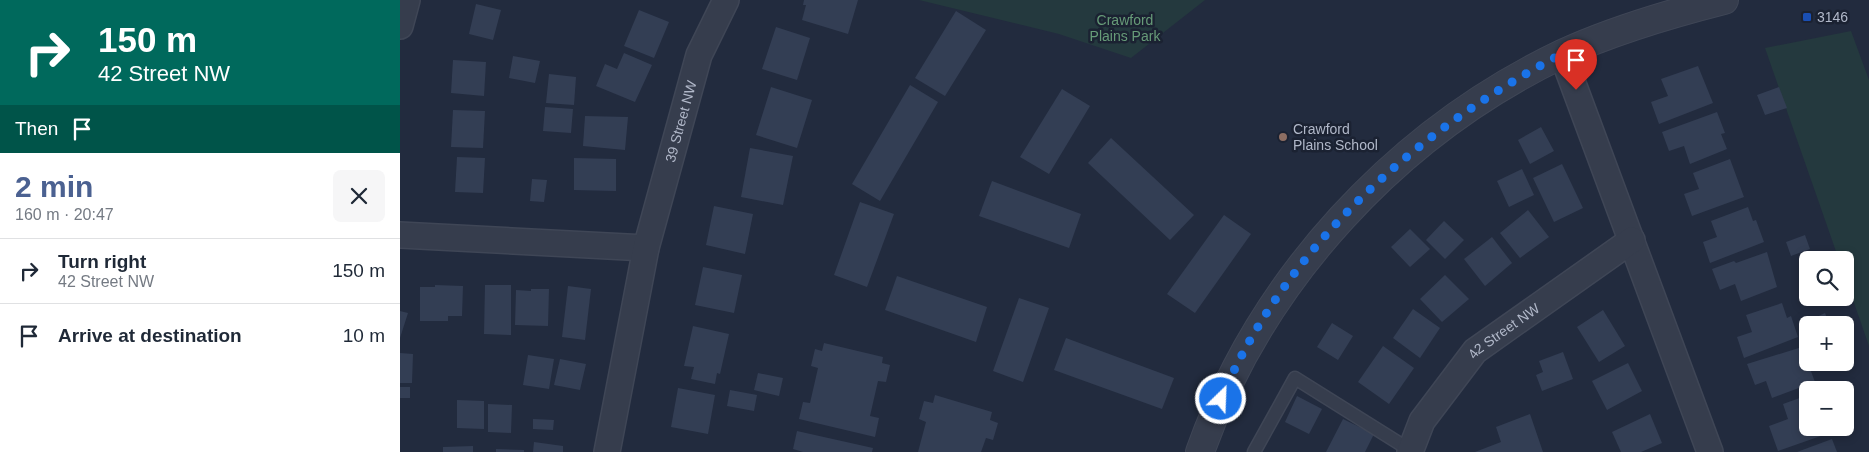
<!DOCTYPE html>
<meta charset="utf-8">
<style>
:root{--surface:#fff;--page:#f6f6f7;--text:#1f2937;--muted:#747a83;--line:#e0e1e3;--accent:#4b6191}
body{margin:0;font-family:Arial,sans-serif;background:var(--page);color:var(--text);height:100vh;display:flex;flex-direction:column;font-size:19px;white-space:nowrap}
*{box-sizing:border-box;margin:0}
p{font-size:16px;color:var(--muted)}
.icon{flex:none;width:28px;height:28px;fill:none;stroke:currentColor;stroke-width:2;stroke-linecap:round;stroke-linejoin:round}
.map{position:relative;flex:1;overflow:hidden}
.details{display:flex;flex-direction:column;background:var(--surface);width:400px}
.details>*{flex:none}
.hud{background:#00695c;color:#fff;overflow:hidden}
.fabs{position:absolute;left:1399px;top:251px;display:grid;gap:10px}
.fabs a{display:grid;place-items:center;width:55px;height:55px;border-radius:8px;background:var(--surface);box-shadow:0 2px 8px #0003;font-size:25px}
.pin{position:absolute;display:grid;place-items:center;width:42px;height:42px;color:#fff;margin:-51px -21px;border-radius:50% 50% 50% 0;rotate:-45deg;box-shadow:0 0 5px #0007}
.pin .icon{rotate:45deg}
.me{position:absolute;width:55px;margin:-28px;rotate:24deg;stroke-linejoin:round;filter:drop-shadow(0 0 4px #0008)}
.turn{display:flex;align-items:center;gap:18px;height:105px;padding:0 15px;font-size:22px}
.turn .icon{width:65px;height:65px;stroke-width:2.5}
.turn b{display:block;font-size:35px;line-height:42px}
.then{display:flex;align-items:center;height:48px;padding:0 15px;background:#0003;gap:10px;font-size:19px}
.round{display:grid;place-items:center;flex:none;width:52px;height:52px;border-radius:8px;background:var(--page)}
.overview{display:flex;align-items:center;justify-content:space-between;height:85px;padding:0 15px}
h1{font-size:30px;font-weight:700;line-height:38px;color:var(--accent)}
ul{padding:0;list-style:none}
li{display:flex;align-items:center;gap:15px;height:65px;padding:0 15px;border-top:1px solid var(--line)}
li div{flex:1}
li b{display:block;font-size:19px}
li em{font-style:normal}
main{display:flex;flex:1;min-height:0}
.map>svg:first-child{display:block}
.green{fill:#24393e}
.building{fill:#333e54}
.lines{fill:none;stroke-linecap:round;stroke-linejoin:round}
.service-casing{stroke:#3f4656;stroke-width:15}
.minor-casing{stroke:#3f4656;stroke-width:28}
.tertiary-casing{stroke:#3f4656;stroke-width:30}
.service{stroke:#363d4d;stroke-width:12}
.minor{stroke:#363d4d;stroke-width:25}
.tertiary{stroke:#363d4d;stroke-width:28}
.route{stroke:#1a73e8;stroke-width:9;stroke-dasharray:0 16.2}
.transit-dot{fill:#1a4fb4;stroke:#1b2232;stroke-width:2}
.education-dot{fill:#8d6e63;stroke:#1b2232;stroke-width:2}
.labels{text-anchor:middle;stroke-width:5;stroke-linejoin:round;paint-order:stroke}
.poi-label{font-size:14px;fill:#b1b8c9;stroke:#1b2232;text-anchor:start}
.park-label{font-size:14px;fill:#679b78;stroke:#1b2232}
.street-label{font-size:14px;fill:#b1b8c9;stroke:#1b2232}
</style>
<main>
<section class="details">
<div class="hud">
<div class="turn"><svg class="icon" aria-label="right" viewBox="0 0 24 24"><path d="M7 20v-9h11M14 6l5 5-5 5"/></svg><div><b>150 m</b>42 Street NW</div></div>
<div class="then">Then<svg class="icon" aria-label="arrive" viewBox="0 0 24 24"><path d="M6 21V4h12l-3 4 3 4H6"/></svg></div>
</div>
<div class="overview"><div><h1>2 min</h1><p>160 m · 20:47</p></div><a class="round"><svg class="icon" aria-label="close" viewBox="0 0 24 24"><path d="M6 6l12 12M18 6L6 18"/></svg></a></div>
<ul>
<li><svg class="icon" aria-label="right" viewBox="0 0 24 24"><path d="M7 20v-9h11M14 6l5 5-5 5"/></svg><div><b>Turn right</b><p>42 Street NW</p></div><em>150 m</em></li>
<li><svg class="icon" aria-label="arrive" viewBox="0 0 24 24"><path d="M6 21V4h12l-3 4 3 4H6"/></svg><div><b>Arrive at destination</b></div><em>10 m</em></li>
</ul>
</section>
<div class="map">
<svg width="1469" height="452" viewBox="0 0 1469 452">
<rect width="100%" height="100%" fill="#222b3e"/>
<g class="green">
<path d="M519 0H805L731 58 659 34Z"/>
<path d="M1451 31 1469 80V346L1445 277V260H1439L1365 48Z"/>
</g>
<g class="building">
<path d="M404 0H458L448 34 402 20 406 5H403Z"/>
<path d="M76 4 101 10 93 40 69 34Z"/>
<path d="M239 10 269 22 254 58 224 46Z"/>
<path d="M556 11 586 30 545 96 515 78Z"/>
<path d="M376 27 410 38 397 80 362 69Z"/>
<path d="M224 53 252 65 235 102 196 86 205 64 217 69Z"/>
<path d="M113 56 140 61 135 83 109 78Z"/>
<path d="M53 60 86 62 84 96 51 93Z"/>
<path d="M1298 66 1313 103 1259 124 1251 102 1268 96 1261 79Z"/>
<path d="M149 74 176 77 174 105 146 103Z"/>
<path d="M510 85 538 102 480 201 452 184Z"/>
<path d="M371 87 412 100 397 148 356 135Z"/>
<path d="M1379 87 1387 108 1365 115 1357 95Z"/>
<path d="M662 89 690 106 649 174 620 157Z"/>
<path d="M145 107 173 109 171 133 143 131Z"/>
<path d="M53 110 85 111 83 148 51 147Z"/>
<path d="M1317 112 1325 133 1321 134 1327 149 1290 164 1284 146 1269 151 1262 132Z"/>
<path d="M185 116 228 117 225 150 183 146Z"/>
<path d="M1141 127 1154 151 1130 164 1118 140Z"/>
<path d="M711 138 794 215 770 240 688 163Z"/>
<path d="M350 148 393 156 383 205 341 197Z"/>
<path d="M57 157 85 158 83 193 55 192Z"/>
<path d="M174 158 216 159V191L174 190Z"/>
<path d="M1330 159 1344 197 1292 216 1284 194 1299 189 1293 173Z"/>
<path d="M1162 164 1183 208 1154 222 1133 178Z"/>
<path d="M1122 169 1134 195 1109 207 1097 181Z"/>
<path d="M132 179 147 180 144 202 130 201Z"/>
<path d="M592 181 681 214 669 248 579 216Z"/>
<path d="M460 202 494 214 467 287 434 275Z"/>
<path d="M314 206 353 214 345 254 306 245Z"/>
<path d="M1348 207 1353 221 1356 220 1364 242 1310 263 1303 242 1317 237 1311 221Z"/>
<path d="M1128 210 1149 237 1120 258 1100 233Z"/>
<path d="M824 215 851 234 795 313 767 294Z"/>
<path d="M1044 221 1064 240 1045 259 1026 240Z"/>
<path d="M1010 229 1030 249 1010 267 991 247Z"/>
<path d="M1405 235 1410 249 1391 256 1386 242Z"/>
<path d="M1092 237 1112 263 1085 286 1064 259Z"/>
<path d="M1367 252 1377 287 1341 301 1335 284 1320 290 1312 269 1334 261 1336 263Z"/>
<path d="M303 267 342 275 334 313 295 305Z"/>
<path d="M1045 275 1069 299 1042 322 1020 299Z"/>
<path d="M497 276 587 307 576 342 485 310Z"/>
<path d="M35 285 63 286 62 316H48V321H20V287H35Z"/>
<path d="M85 285H111V335L84 334Z"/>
<path d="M168 286 191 289 185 340 162 337Z"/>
<path d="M131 289H149L148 326 115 325 116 290 131 291Z"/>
<path d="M619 298 649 308 623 382 593 371Z"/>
<path d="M1382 303 1387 318 1391 316 1398 337 1344 358 1337 337 1352 332 1346 315Z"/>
<path d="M1013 309 1040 328 1020 358 993 338Z"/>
<path d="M1203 310 1225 346 1199 362 1177 327Z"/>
<path d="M0 311 8 313 0 338Z"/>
<path d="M1425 313 1430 325H1409L1408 321Z"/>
<path d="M932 323 953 336 938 360 917 347Z"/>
<path d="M293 326 329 334 320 374 317 373 315 384 291 379 294 367 284 366Z"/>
<path d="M666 338 774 378 762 409 654 370Z"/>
<path d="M424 343 483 357 482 363 490 365 486 382 478 381 470 416 479 418 475 437 399 419 403 402 410 403 418 368 411 366 415 349 422 351Z"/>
<path d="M983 346 1014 368 989 404 958 382Z"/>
<path d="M1402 347 1415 382 1372 398 1366 381 1355 385 1347 364Z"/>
<path d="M1163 352 1173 379 1142 391 1136 375 1143 372 1139 361Z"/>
<path d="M0 353 13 354 12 383H0Z"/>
<path d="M128 355 154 359 149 389 123 385Z"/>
<path d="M160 359 186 364 180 390 154 385Z"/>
<path d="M1228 363 1242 391 1207 410 1192 381Z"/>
<path d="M358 373 383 378 379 396 354 390Z"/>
<rect x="0" y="387" width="10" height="11"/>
<path d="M278 388 315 395 308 434 271 427Z"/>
<path d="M330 390 357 395 354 411 327 406Z"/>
<path d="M535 395 592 412 590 420 598 423 593 440 586 438 581 452H518L526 422 519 419 524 401 533 403Z"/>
<path d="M1408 395V428H1434L1435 431 1378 451 1369 426 1388 419 1383 404Z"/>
<path d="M897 396 922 409 909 434 885 422Z"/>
<path d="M57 400 84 401V429L57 428Z"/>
<path d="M88 404 112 405 111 433 88 432Z"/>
<path d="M1130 414 1143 452H1075L1101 442 1096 427Z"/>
<path d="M1250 414 1262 443 1241 452H1221L1212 432Z"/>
<path d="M133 419 154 420 153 430 133 429Z"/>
<path d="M943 419 974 434 965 452H926Z"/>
<path d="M397 431 473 448 472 452H403L393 449Z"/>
<path d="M1432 439 1437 452H1397Z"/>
<path d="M134 442 163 446V452H133Z"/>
<path d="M73 446V452H43V447Z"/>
<path d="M96 449 124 450V452H96Z"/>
</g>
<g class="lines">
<defs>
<path id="service" d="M854 452 895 378 1010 450"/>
<g id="minor">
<path d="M0 26 7 0"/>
<path d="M1162 54 1310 452"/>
<path d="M0 235 246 248"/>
<path id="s1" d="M207 452 246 248 299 55 326 0"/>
<path id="s2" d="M1010 452 1022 421 1075 351 1232 240"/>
</g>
<path id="tertiary" d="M800 452C861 279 997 133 1162 54 1214 30 1269 14 1324 0"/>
</defs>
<use href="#service" class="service-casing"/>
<use href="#minor" class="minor-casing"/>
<use href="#tertiary" class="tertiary-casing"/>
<use href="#service" class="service"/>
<use href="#minor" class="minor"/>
<use href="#tertiary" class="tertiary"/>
</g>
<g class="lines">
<path class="route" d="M821 399C885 247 1018 129 1162 54L1176 90"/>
</g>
<rect class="transit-dot" x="1402" y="12" width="10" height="10" rx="2.5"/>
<circle class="education-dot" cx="883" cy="137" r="5"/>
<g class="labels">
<g class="poi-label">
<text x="1417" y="22">3146</text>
<text x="893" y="134">Crawford<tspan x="893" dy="16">Plains School</tspan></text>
</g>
<g class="park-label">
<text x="725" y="25">Crawford<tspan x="725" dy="16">Plains Park</tspan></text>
</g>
<g class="street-label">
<text dy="5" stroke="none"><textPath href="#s1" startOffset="339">39 Street NW</textPath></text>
<text dy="5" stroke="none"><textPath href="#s2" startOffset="156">42 Street NW</textPath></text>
</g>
</g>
</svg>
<div class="fabs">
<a><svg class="icon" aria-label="search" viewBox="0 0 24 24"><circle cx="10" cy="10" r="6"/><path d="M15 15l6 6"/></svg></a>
<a>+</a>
<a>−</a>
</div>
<div class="pin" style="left:1176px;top:90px;background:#d93025"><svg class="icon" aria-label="arrive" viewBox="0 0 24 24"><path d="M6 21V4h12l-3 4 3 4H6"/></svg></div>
<svg class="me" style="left:821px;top:399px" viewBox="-20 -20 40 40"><circle r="17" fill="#1a73e8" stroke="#fff" stroke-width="3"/><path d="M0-11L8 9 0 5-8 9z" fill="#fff"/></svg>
</div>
</main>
